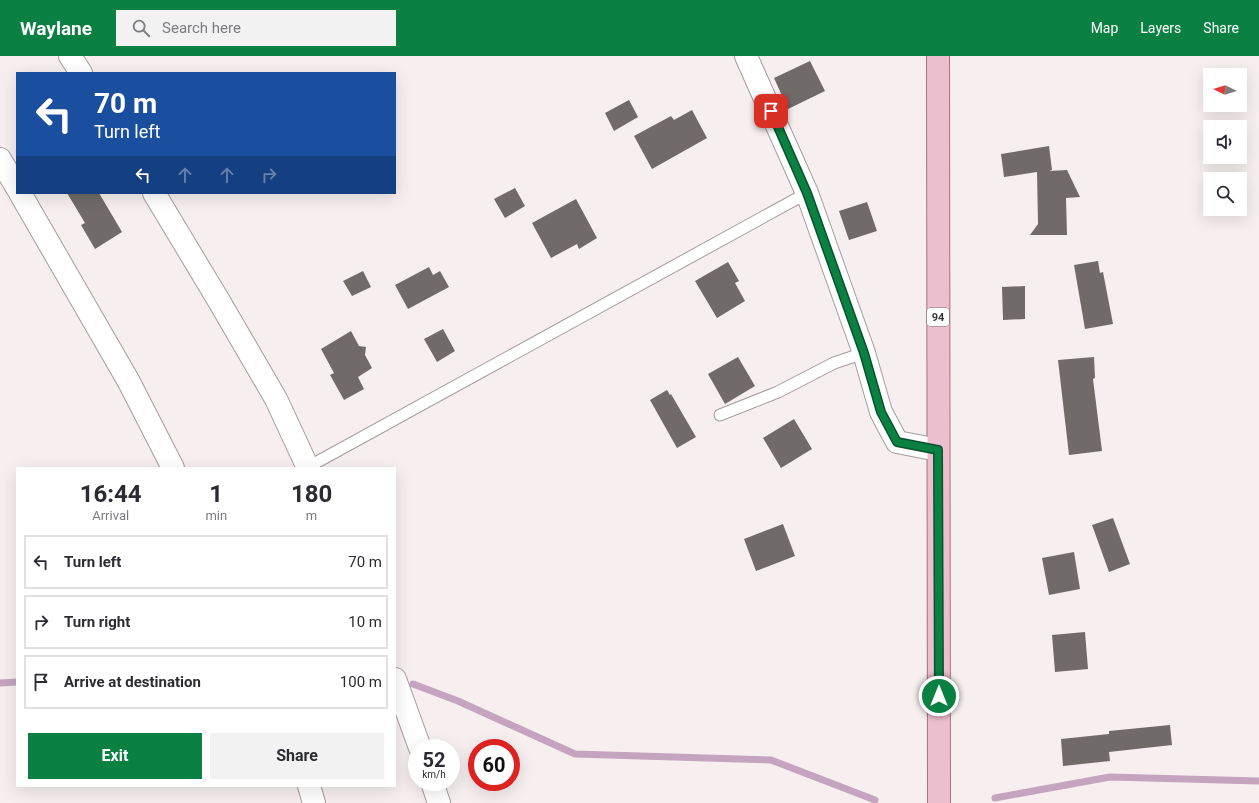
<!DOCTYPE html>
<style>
:root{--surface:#fff;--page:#f2f2f3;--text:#2b2b33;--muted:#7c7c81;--line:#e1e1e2;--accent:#0b8043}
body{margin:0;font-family:Roboto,sans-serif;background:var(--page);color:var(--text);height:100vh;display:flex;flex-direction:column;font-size:15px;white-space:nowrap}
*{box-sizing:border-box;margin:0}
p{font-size:13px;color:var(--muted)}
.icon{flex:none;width:22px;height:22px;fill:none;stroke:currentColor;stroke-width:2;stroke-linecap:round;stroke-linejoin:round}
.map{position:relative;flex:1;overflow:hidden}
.sheet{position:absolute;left:16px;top:411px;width:380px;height:320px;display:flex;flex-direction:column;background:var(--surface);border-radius:0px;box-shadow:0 4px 16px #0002}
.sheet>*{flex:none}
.guide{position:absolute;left:16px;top:16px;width:380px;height:122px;border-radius:0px;box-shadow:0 4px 16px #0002;background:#1a4fa0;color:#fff;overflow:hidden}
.needle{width:26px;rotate:275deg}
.tools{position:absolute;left:1203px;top:12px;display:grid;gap:8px}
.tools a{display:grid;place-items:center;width:44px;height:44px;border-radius:0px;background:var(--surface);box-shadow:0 4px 16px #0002;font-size:20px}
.speed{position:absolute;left:408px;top:683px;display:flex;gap:8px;font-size:20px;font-weight:700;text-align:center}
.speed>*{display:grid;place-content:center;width:52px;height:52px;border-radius:50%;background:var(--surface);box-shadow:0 4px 16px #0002;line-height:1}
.speed small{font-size:10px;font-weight:400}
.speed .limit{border:6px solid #d22;background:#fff;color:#111}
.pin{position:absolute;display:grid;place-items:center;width:34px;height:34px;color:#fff;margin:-17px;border-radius:8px;box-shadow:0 2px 6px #0006}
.me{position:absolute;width:44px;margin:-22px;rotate:0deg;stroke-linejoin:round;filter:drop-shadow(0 0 3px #0008)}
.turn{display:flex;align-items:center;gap:14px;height:84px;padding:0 12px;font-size:18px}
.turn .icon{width:52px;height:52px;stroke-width:2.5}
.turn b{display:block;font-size:28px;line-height:34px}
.lanes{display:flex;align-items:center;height:38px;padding:0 12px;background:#0003;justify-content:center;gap:20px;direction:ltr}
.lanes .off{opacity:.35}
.eta{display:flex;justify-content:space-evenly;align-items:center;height:68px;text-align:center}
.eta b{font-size:24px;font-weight:700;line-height:28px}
.button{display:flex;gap:8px;margin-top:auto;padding:8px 12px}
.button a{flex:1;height:46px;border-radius:0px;background:var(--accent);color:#fff;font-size:16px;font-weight:700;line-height:46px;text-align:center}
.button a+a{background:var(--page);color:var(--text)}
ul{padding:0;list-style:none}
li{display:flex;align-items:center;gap:12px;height:54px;margin:0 8px 6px;padding:0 4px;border:2px solid var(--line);border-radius:0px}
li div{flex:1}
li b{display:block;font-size:15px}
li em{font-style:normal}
header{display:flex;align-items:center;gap:24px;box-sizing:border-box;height:56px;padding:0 20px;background:var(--accent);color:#fff}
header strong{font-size:19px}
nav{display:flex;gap:22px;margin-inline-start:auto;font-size:14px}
.search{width:280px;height:36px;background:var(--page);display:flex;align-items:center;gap:10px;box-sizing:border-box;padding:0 14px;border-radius:0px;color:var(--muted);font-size:15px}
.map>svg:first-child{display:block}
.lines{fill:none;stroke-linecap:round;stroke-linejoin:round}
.stream{stroke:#c4a4bf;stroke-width:7}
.building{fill:#706b68}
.lane-casing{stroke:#a49d9c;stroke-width:13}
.street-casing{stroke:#a49d9c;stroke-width:24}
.primary-casing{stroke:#a57284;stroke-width:24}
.lane{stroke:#fff;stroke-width:11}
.street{stroke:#fff;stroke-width:22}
.primary{stroke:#ecbece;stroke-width:22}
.route-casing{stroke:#07532c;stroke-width:10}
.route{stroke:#0b8043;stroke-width:7}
.labels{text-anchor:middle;stroke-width:4;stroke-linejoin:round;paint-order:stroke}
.shield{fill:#fff;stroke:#747272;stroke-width:1}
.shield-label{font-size:11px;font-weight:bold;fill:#393636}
</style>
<header>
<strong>Waylane</strong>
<div class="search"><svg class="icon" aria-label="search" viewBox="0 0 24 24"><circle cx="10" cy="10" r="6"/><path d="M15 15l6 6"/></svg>Search here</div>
<nav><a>Map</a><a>Layers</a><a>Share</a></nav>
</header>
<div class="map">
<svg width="1259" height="747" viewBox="0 0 1259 747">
<rect width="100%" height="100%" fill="#f7efef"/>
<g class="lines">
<g class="stream">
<path d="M0 627 17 626"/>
<path d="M413 628 458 645 575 698 771 704 875 744"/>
<path d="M995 742 1110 721 1259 725"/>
</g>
</g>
<g class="building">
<path d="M810 5 825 35 788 53 774 22Z"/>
<path d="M629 44 638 61 614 75 605 57Z"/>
<path d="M692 54 707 82 652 113 634 80 671 60 674 64Z"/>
<path d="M1049 90 1052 114 1049 115 1067 114 1080 141 1066 142 1067 179H1030L1038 168 1037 116 1004 121 1001 98Z"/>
<path d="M515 132 525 150 505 162 494 143Z"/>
<path d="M67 137H99L122 176 95 193 81 169 85 167Z"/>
<path d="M576 143 597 182 579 193 577 188 551 202 532 167Z"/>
<path d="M867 146 877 175 849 184 839 155Z"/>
<path d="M1098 205 1100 217 1103 216 1113 268 1085 273 1074 209Z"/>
<path d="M728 206 739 225 735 227 745 245 717 262 695 225Z"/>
<path d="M429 211 433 219 440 215 449 231 408 253 395 229Z"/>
<path d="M363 215 371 231 352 240 343 225Z"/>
<path d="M1025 230V263L1003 264 1002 231Z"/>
<path d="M443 273 455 295 437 306 424 283Z"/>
<path d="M351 275 359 290 366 291 365 299 372 312 358 321 364 333 344 344 330 319 334 317 321 293Z"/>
<path d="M738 301 755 330 725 348 708 318Z"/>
<path d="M1094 301 1095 322 1093 323 1102 395 1069 399 1058 304Z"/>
<path d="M667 334 670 339 671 338 696 381 677 392 650 344Z"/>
<path d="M794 363 812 393 781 412 763 382Z"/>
<path d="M1113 462 1130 508 1109 516 1092 469Z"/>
<path d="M783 468 795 500 756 515 744 483Z"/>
<path d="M1074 496 1080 533 1049 539 1042 502Z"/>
<path d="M1085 576 1088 613 1055 616 1052 579Z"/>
<path d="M1170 669 1172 689 1109 696 1110 705 1063 710 1061 683 1109 678V675Z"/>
</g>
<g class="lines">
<defs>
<g id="lane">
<path d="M720 359 778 336 834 307 864 297"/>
<path d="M308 411 807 137"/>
</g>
<g id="street">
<path d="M70 0 81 17"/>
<path d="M746 0 807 137 864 297 881 356 897 386 938 394"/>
<path d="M0 103 17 132"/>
<path d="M20 137 129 326 173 412"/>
<path d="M154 137 219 245 276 343 308 412"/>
<path d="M395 623 420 692"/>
<path d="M432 726 439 747"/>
<path d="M309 730 314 747"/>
</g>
<path id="primary" d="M938 0 939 747"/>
</defs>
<use href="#lane" class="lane-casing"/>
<use href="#street" class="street-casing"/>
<use href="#primary" class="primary-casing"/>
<use href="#lane" class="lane"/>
<use href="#street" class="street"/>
<use href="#primary" class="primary"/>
</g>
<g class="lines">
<defs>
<path id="route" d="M771 55 807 137 864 297 881 356 897 386 938 394 939 640"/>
</defs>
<use href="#route" class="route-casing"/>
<use href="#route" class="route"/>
</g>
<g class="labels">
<rect class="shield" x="927" y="252" width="22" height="18" rx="3"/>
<g class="shield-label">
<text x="938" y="265">94</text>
</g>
</g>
</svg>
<div class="tools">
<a><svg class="needle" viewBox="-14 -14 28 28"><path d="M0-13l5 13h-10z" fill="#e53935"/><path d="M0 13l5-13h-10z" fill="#7c7c81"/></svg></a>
<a><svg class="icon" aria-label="sound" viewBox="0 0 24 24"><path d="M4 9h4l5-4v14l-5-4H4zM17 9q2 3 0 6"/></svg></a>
<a><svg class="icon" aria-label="search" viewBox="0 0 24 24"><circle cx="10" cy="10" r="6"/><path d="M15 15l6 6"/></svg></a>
</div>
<div class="speed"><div>52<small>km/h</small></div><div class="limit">60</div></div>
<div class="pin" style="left:771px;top:55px;background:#d93025"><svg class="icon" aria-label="arrive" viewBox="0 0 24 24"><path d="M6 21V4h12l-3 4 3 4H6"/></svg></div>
<svg class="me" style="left:939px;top:640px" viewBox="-20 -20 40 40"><circle r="17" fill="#0b8043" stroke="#fff" stroke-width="3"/><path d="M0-11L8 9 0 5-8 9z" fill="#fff"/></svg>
<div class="guide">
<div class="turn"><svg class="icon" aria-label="left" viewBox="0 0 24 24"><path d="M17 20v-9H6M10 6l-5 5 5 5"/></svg><div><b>70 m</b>Turn left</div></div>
<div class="lanes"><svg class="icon" aria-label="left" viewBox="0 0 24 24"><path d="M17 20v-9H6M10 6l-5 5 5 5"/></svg><svg class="icon off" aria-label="ahead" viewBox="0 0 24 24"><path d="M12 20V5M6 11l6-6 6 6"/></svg><svg class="icon off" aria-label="ahead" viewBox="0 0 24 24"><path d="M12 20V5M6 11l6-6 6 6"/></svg><svg class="icon off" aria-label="right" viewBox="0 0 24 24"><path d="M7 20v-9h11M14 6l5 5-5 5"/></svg></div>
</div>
<section class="sheet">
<div class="eta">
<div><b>16:44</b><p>Arrival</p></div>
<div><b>1</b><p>min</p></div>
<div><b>180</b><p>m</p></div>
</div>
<ul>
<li><svg class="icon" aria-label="left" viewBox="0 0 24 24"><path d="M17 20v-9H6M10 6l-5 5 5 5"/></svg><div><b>Turn left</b></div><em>70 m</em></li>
<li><svg class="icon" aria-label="right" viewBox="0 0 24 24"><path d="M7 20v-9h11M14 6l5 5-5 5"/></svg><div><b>Turn right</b></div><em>10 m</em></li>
<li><svg class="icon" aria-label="arrive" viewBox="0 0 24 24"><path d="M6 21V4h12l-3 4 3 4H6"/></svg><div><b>Arrive at destination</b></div><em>100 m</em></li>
</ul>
<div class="button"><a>Exit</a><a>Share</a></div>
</section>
</div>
